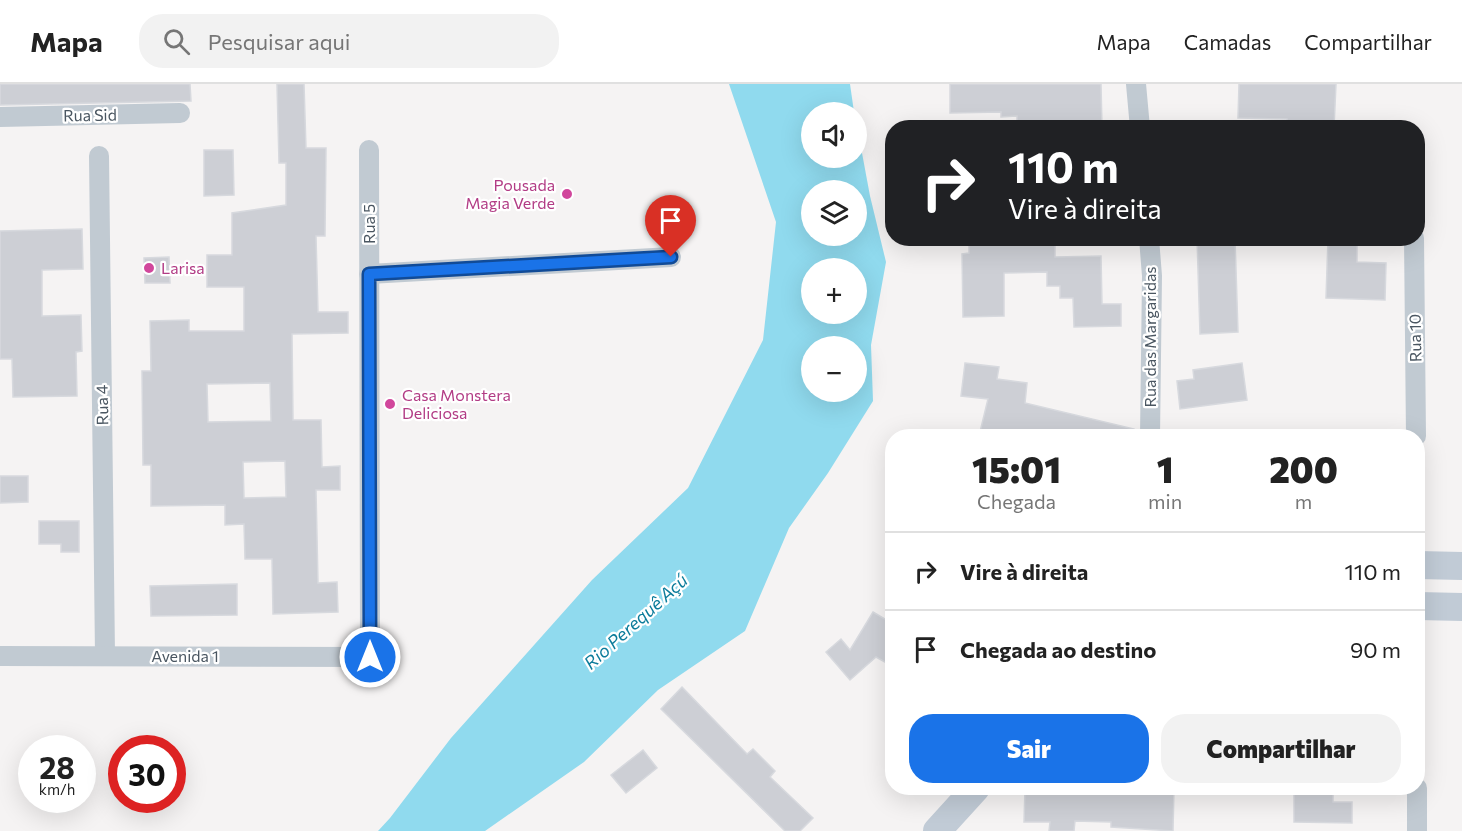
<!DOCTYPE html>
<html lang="pt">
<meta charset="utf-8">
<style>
:root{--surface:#fff;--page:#f2f2f2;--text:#222;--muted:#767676;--line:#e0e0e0;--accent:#1a73e8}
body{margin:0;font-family:Commissioner,sans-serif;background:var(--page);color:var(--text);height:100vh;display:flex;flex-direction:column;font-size:22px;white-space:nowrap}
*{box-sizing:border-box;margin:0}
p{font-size:20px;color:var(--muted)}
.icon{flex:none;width:33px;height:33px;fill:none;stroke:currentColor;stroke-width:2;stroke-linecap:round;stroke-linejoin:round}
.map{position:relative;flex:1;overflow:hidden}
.details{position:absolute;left:885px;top:345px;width:540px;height:366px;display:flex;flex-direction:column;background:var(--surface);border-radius:24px;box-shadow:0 6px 24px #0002}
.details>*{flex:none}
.guide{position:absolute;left:885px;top:36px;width:540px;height:126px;border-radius:24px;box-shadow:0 6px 24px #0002;background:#202124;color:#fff;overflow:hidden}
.buttons{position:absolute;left:801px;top:18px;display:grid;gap:12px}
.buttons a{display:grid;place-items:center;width:66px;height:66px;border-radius:50%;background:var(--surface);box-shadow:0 6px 24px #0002;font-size:30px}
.speed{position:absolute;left:18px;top:651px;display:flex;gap:12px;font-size:30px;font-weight:700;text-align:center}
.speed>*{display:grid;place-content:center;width:78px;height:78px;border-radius:50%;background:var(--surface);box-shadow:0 6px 24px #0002;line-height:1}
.speed small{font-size:15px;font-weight:400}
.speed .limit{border:9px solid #d22;background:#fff;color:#111}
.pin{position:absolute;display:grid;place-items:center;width:51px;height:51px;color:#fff;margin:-62px -26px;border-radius:50% 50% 50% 0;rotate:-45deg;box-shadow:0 0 6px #0007}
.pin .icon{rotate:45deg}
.me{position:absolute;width:66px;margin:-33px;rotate:0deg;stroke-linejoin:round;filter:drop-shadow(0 0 4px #0008)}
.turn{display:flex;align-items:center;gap:21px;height:126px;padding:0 24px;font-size:27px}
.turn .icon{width:78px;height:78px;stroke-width:2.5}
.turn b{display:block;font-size:42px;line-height:51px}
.eta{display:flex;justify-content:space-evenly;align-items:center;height:102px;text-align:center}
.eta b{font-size:36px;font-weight:800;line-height:42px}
.cta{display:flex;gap:12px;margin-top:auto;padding:12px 24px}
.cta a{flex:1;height:69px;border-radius:24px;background:var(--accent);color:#fff;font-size:24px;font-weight:800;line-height:69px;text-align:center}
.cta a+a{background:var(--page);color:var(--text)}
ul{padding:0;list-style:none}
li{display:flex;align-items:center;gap:18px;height:78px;padding:0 24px;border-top:2px solid var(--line)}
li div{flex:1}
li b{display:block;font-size:22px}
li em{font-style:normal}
header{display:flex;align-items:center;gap:36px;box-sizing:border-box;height:84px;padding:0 30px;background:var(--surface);border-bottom:2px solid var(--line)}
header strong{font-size:28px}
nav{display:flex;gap:33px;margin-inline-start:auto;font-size:21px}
.search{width:420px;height:54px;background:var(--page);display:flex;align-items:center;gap:15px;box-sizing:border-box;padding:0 21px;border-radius:24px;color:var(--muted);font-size:22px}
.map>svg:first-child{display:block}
.water{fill:#90daee;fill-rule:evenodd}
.building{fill:#cdcfd5;stroke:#d7d9de;stroke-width:1.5;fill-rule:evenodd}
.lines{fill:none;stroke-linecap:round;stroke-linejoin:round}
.street{stroke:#c1cad2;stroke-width:20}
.secondary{stroke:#c1cbd6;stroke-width:28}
.route-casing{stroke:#114b97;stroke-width:15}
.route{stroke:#1a73e8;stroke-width:10}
.hotel-dot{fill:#d1479c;stroke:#fff;stroke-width:2}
.labels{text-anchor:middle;stroke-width:4.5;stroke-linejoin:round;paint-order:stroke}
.street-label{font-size:16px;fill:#4a5661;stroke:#fff}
.hotel-label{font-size:16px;fill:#b23c85;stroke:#fff;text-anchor:start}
.water-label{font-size:18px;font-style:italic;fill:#0c7c9b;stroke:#fff}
</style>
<header>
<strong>Mapa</strong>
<div class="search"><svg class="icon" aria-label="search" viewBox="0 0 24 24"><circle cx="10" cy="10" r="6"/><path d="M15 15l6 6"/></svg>Pesquisar aqui</div>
<nav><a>Mapa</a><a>Camadas</a><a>Compartilhar</a></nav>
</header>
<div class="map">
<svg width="1462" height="747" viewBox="0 0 1462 747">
<rect width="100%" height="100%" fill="#f5f3f3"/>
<path class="water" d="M729 0H850L854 28H812V74H856L857 42 870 112 886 178 871 261 873 317 828 389 789 444 745 547 658 606 584 678 485 747H378L390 734 451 654 592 496 688 404 763 256 776 138ZM812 106H856V152H812ZM812 184H856V230H812ZM812 262H856V308H812Z"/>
<g class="building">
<path d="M0 0H190L191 17 0 21Z"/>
<path d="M277 0H304L306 64H326L325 152H316L318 228H348V249L292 250 293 336H321L322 383 340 382V406H316L318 499 337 498 338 528 273 530 272 475H245L244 440 225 441V421L151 422V381H143L142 287H151L150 237 189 236V247H244V203H207V171H232V129L286 121V79H279ZM270 299 271 337 208 338 207 300ZM285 377 286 413 244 414 243 378Z"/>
<path d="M950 0H1101L1102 44H1017V32L1001 33V28L950 29Z"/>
<path d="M1239 0H1336L1334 44H1313L1314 39 1287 37V35L1238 34Z"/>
<path d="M204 66H233L234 111 204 112Z"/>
<path d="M82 145 83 185 42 186V232L81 231 82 267 76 268 77 312 13 313 12 275H0V147Z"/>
<path d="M969 154H1055V173L1101 172 1102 220H1121V242L1074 243 1073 214H1060V202H1047V188L1004 189V232L963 233 962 170 969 169Z"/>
<path d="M1197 154H1235L1238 248 1200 250Z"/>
<path d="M1328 154H1357V178L1386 179 1385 216 1326 214Z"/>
<path d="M169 173 170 199H145L144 174Z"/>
<path d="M965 279 999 283 997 295 1027 299 1025 319 1134 345 1133 352H979L988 315 961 312Z"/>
<path d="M1242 279 1247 316 1180 325 1177 297 1194 295 1193 286Z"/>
<path d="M0 392H28V418L0 419Z"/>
<path d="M39 437H79V468H61V460H39Z"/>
<path d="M237 500V531L151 532 150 502Z"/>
<path d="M873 528 890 538 886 545 892 549V582L876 573 850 596 826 568 841 555 850 566Z"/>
<path d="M682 603 747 670 753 665 775 687 770 693 813 734 800 747H785L661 625Z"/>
<path d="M643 666 657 684 626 709 611 691Z"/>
<path d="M1025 704H1174L1173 747 1111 743V738L1075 737 1074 747H1049L1050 738H1024Z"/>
<path d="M1294 704H1333V718H1352V739L1294 738Z"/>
</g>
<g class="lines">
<g class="street">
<path d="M1136 0 1140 44"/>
<path d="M0 33 180 29"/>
<path d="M99 72 105 571"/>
<path d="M1149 154 1152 192 1150 352"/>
<path d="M1414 154 1416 352"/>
<path d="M369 190 671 173"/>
<path d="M0 572 370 573 369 66"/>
<path d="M1417 704V747"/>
</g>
<g class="secondary">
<path d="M1418 481 1462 482"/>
<path d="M1418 522 1462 523"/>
<path d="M937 747 976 704"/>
</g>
</g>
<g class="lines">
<defs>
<path id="route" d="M370 573 369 190 671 173"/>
</defs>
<use href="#route" class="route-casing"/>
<use href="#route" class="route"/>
</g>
<g class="hotel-dot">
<circle cx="567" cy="110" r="6"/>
<circle cx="149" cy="184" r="6"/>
<circle cx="390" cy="320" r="6"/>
</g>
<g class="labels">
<g class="street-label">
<text transform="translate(90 31) rotate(-1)" y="6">Rua Sid</text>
<text transform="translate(369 140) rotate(-90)" y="6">Rua 5</text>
<text transform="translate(1150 253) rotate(-90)" y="6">Rua das Margaridas</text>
<text transform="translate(1415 254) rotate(-91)" y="6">Rua 10</text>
<text transform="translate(102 321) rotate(-91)" y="6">Rua 4</text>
<text x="185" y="578">Avenida 1</text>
</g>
<g class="hotel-label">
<text x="555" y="107" text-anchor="end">Pousada<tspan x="555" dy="18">Magia Verde</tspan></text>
<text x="161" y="190">Larisa</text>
<text x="402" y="317">Casa Monstera<tspan x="402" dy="18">Deliciosa</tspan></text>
</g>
<g class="water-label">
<text transform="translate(636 538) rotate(-42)" y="6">Rio Perequê Açú</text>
</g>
</g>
</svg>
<div class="buttons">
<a><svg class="icon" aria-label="sound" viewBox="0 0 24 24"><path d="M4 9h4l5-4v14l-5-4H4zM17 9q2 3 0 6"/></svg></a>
<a><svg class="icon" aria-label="layers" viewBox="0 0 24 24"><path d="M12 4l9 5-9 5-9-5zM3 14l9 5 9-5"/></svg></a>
<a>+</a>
<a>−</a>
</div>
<div class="speed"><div>28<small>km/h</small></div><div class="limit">30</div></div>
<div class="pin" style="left:671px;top:173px;background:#d93025"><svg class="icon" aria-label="arrive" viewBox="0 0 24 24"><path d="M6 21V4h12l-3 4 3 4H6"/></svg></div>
<svg class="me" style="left:370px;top:573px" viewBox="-20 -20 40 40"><circle r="17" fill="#1a73e8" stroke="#fff" stroke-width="3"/><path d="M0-11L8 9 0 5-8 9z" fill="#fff"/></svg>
<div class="guide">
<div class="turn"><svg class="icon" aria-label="right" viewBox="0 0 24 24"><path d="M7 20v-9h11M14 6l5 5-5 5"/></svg><div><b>110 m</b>Vire à direita</div></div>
</div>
<section class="details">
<div class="eta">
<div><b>15:01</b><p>Chegada</p></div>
<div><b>1</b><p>min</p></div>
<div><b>200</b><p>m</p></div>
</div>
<ul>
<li><svg class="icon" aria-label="right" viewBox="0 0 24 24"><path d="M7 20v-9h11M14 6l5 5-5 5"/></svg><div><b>Vire à direita</b></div><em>110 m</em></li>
<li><svg class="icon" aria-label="arrive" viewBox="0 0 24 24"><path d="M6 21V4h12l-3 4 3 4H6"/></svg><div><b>Chegada ao destino</b></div><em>90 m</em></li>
</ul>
<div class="cta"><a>Sair</a><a>Compartilhar</a></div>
</section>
</div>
